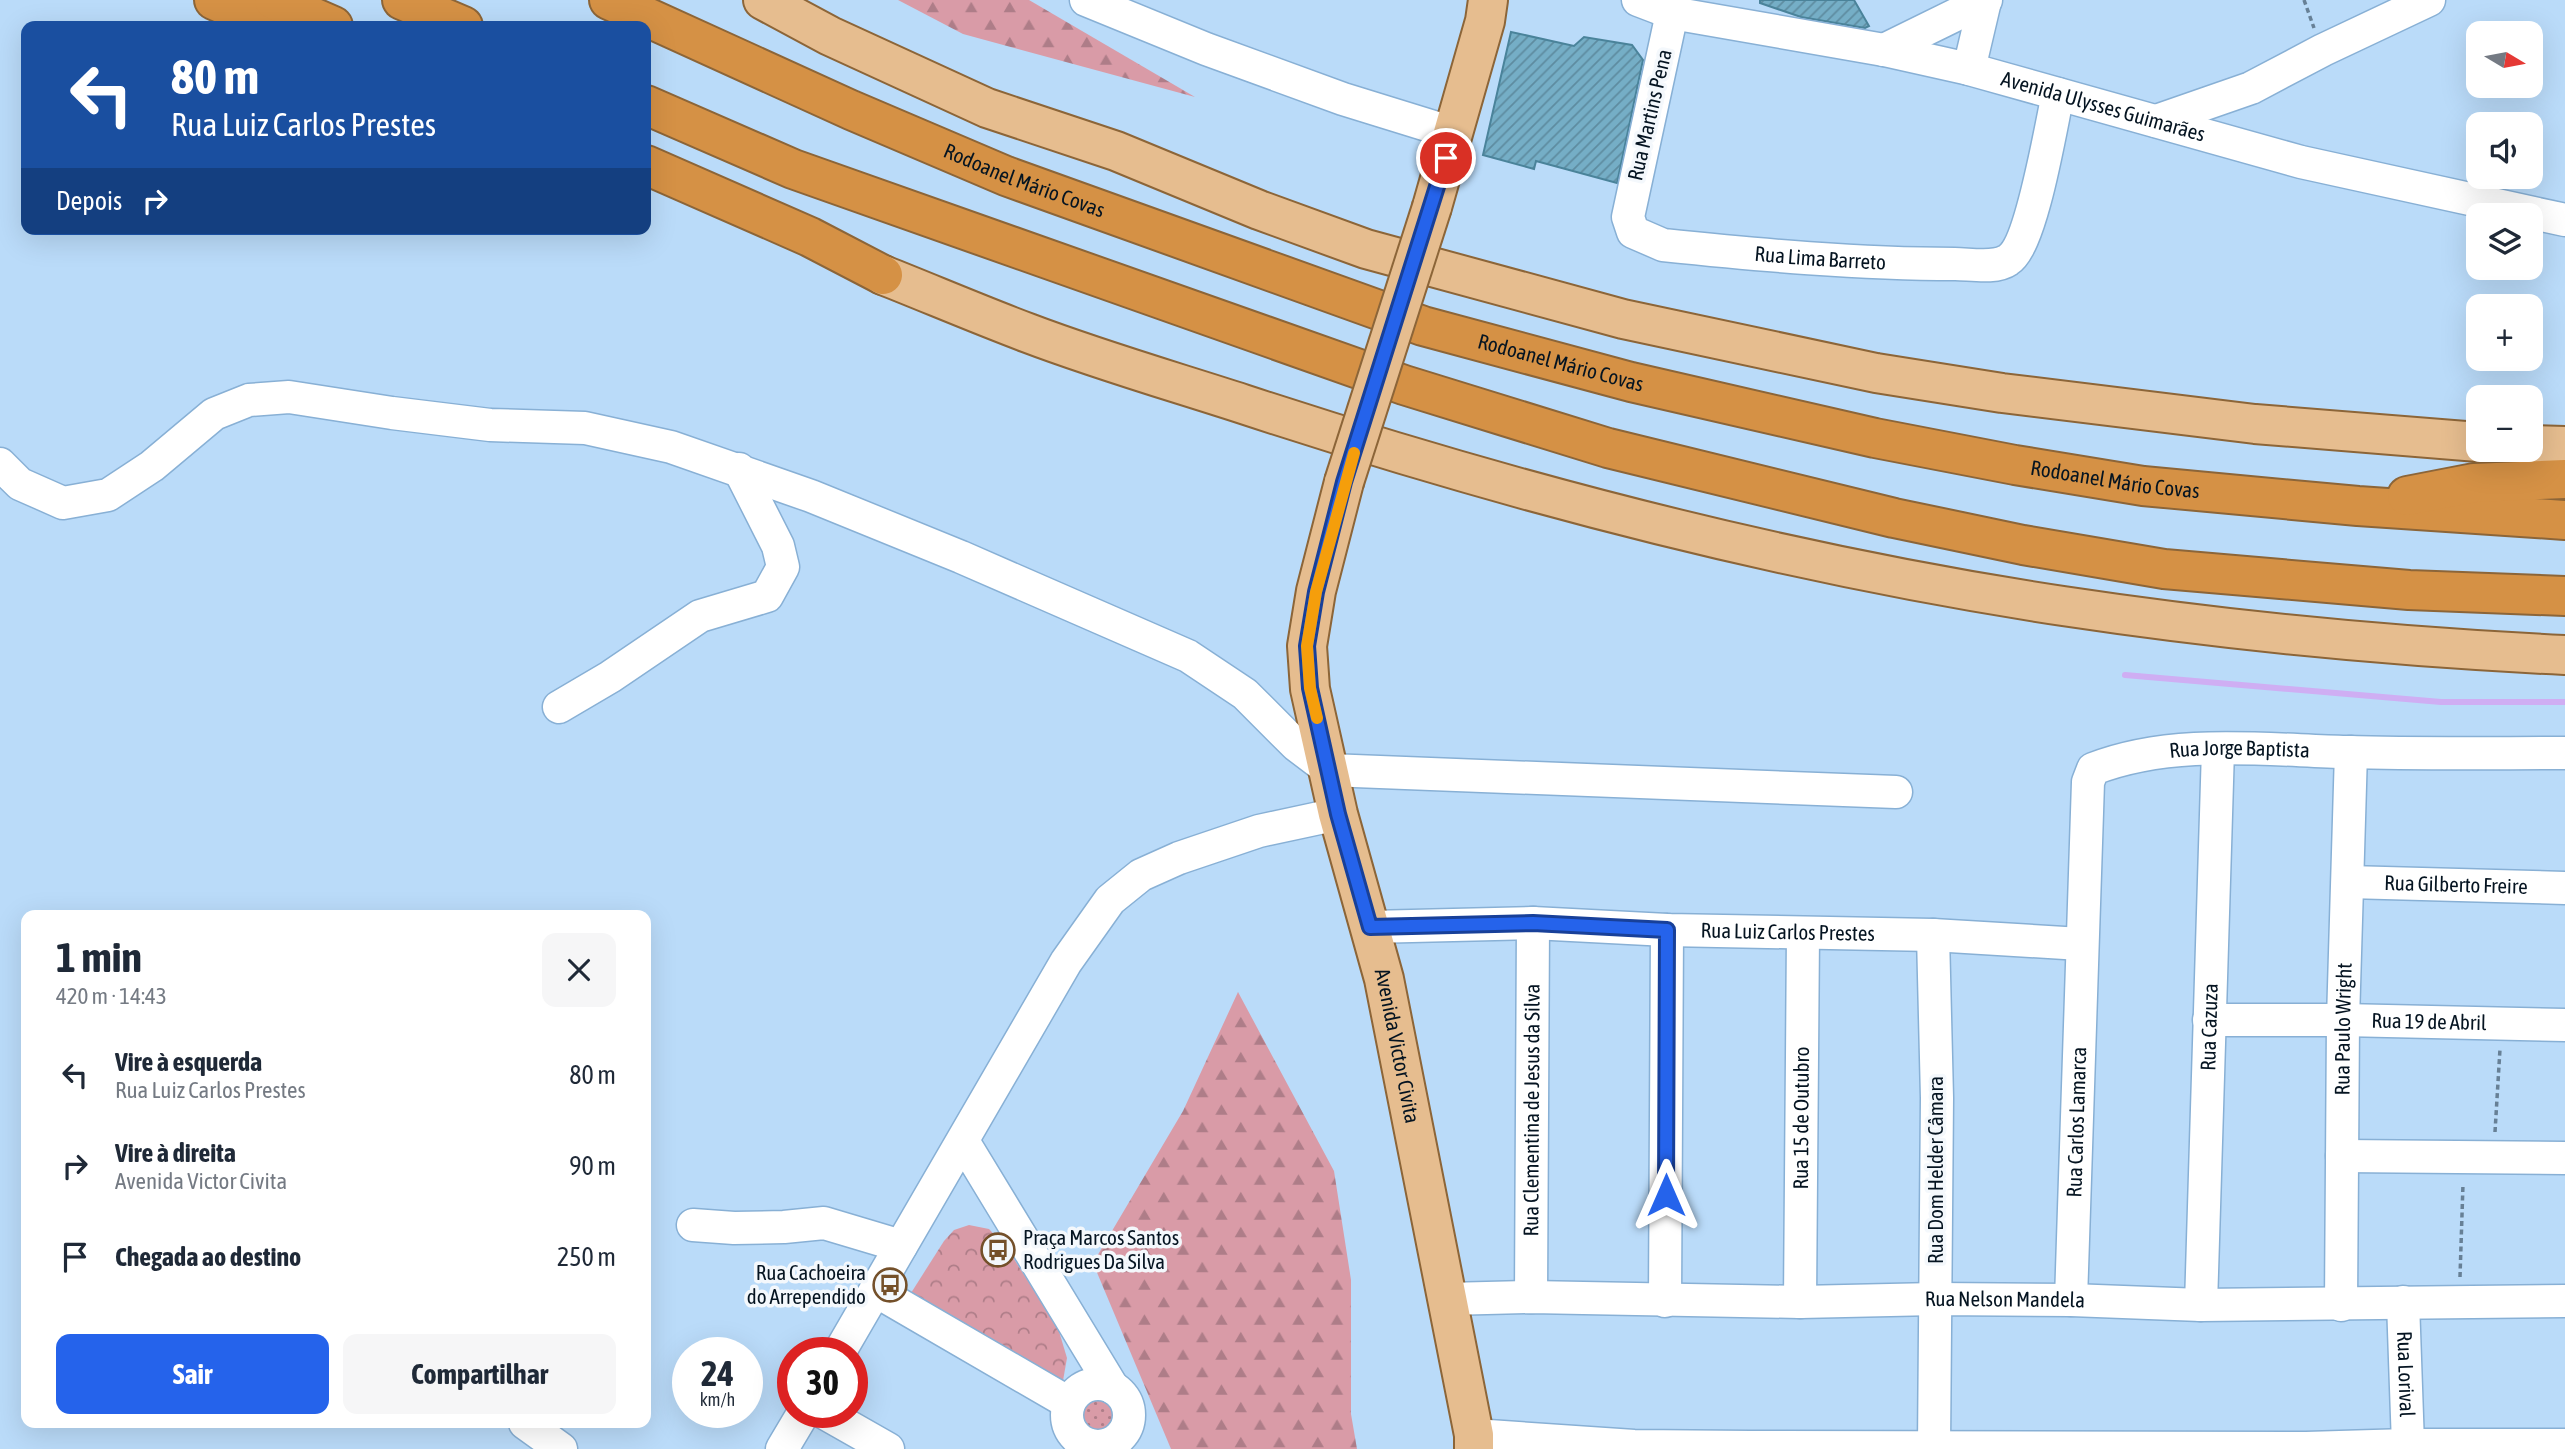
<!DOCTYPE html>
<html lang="pt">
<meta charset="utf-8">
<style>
:root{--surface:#fff;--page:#f6f6f7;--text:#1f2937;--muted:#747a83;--accent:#2563eb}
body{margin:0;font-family:"Asap Condensed",sans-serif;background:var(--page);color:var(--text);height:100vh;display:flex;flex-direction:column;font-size:26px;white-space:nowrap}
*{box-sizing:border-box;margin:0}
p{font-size:23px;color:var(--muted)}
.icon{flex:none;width:38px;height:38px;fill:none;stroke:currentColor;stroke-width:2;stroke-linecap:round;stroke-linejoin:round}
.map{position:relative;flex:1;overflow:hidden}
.details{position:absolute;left:21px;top:910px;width:630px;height:518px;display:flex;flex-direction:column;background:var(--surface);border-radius:14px;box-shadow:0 7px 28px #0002}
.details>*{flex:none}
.guide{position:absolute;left:21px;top:21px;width:630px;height:214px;border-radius:14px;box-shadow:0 7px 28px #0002;background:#1a4fa0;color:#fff;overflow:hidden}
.needle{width:46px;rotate:100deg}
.controls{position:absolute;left:2466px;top:21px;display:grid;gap:14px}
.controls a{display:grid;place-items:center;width:77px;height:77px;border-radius:14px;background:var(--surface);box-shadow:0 7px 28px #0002;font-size:35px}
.speed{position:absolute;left:672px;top:1337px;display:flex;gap:14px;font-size:35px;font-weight:700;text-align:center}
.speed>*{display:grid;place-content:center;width:91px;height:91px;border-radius:50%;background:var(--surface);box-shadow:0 7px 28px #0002;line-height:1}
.speed small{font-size:18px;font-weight:400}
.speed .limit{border:10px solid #d22;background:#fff;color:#111}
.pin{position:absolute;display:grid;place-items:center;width:60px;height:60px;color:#fff;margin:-30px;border:4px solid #fff;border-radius:50%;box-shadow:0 2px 7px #0007}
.me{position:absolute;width:77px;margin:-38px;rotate:0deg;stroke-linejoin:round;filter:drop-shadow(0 0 5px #0008)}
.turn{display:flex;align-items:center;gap:24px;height:147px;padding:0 35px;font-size:32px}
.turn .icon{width:91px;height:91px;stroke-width:2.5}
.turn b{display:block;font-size:49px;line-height:60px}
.then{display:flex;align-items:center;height:66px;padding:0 35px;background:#0003;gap:14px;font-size:26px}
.round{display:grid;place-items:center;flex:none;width:74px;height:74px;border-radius:14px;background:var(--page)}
.head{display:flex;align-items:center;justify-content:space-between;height:119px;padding:0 35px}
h1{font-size:42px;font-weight:700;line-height:52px}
.button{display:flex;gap:14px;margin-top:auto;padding:14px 35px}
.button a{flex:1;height:80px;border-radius:14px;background:var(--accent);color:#fff;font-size:28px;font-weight:700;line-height:80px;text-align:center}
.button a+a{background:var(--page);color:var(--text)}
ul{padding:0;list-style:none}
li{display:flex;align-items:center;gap:21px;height:91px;padding:0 35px}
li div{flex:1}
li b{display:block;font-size:26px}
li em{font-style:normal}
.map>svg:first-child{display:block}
.forest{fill:url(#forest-firs)}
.park{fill:url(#park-crowns)}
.garden{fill:url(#garden-dots)}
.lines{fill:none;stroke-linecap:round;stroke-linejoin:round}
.stream{stroke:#cfaef3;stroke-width:6}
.building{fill:url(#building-hatch);stroke:#4a839a;stroke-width:2}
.minor-casing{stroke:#88b0d5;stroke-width:35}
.major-casing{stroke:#8c6538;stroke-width:42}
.highway-casing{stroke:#8c6538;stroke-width:42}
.path{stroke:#678096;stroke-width:3.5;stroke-dasharray:5 3.5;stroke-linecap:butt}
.minor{stroke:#fff;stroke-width:32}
.major{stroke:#e6bd8f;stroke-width:38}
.highway{stroke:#d59145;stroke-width:38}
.major-bridge-casing{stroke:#8c6538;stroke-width:42;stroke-linecap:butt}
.major-bridge{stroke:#e6bd8f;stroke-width:38}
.route-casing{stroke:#184099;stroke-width:18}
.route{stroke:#2563eb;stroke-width:12}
.slow{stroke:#f59e0b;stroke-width:12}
.labels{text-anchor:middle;stroke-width:7;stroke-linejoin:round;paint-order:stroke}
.street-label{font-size:21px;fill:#051421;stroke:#f4f8fc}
.poi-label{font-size:21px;fill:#051421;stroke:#f4f8fc;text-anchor:start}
</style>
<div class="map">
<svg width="2565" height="1449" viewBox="0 0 2565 1449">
<defs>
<pattern id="forest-firs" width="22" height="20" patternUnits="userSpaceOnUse" patternTransform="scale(1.75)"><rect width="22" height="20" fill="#d99ba7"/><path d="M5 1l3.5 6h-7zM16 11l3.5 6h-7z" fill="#ae7d88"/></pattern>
<pattern id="park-crowns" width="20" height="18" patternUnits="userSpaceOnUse" patternTransform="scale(1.75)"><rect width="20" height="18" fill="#d99ba7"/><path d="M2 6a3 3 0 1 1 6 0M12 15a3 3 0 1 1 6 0" fill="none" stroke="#ae7d88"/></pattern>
<pattern id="garden-dots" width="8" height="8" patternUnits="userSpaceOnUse" patternTransform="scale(1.75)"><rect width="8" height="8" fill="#d99ba7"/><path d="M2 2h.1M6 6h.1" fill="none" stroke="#ae7d88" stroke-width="1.8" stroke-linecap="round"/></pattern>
<pattern id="building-hatch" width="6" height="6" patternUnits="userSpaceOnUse" patternTransform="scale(1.75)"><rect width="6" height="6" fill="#75aec6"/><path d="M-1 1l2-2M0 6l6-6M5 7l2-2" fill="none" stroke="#5e8ca0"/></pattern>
</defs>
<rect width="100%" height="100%" fill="#badbf9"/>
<g class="forest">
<path d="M898 0H1029L1195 97 963 34Z"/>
<path d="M1238 992 1334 1171 1351 1280V1414L1357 1449H1171L1093 1263 1183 1111Z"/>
</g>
<path class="park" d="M969 1225 989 1229 1007 1248 1058 1328 1067 1358 1061 1392 911 1293 944 1241 954 1230Z"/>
<circle class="garden" cx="1098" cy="1412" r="18"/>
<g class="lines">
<path class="stream" d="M2125 675 2441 702H2565"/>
</g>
<g class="building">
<path d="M1760 0H1854L1869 26 1865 28 1801 17 1760 3Z"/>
<path d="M1511 32 1574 46 1584 37 1632 45 1643 60 1617 183 1536 161 1534 169 1483 155Z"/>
</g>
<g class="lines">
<defs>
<g id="minor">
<path d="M1086 0 1206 49 1343 99 1453 133"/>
<path id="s1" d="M1638 0 1672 13 1884 50 1969 69 2301 162 2565 220"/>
<path id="s2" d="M1672 13 1628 217 1633 232 1663 245C1760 255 1858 264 1955 264 1970 264 1995 269 2008 260 2032 245 2051 125 2058 94"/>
<path d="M1884 50 1986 0"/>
<path d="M1969 69 1985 1"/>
<path d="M2156 121 2251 88 2323 50 2429 0"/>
<path d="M0 464 20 484 63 503 108 495 152 466 214 414 249 400 289 397 392 413 490 425 585 428 671 447 811 496 961 557 1188 656 1245 694 1296 745 1329 770 1896 792"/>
<path d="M559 707 610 677 700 616 767 596 783 567 778 546 739 469"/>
<path id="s3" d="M2348 882 2565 888"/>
<path id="s4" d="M1370 927 1533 923 1667 930 1933 935 2081 944"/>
<path d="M1933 935 1937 1098 1934 1446"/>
<path id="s5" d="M2209 1020H2343L2565 1025"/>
<path d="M963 1141 1113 1388"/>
<path d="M2342 1156 2565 1158"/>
<path d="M693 1225 734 1228 784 1227 824 1223 901 1246"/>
<path d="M876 1291 1069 1403"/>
<path id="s6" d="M1531 1297 1533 923"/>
<path id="s7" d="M1447 1299 1531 1297 1800 1302 1935 1299 2071 1300 2201 1305 2565 1301"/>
<path id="s8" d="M2071 1300 2088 782 2093 769C2172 738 2264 750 2347 752 2419 754 2492 753 2565 753"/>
<path d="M1665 1301 1667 930"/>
<path id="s9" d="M1800 1302 1803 933"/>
<path id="s10" d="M2403 1302 2408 1445"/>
<path id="s11" d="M2201 1305 2218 749"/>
<path id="s12" d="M2341 1305 2343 1020 2351 752"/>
<path d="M839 1353 1066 962 1110 900 1141 875 1179 858 1259 831 1338 814"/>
<circle cx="1098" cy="1415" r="31"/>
<path d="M823 1412 888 1449"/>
<path d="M525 1423 561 1449"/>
<path d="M1474 1435 1634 1446 1750 1447 2306 1448 2408 1445H2565"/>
<path d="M782 1449 804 1412"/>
</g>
<g id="major">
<path d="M763 0 830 36 987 108 1116 151 1259 210 1366 249 1623 319 1876 373 2002 393 2255 424 2478 442"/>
<path d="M1432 207 1485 21 1488 0"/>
<path d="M883 275C931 294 980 315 1028 333 1099 360 1172 381 1243 404 1511 492 1784 564 2063 606 2229 631 2397 647 2565 655"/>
<path d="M2530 445 2565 446"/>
<path id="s13" d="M1344 482 1316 591 1307 646 1310 689 1338 814 1384 979 1474 1435V1449"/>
</g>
<g id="highway">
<path d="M214 0 273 26"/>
<path d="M274 0 333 26"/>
<path d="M402 0 463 26"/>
<path id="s14" d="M609 0 851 110 1006 176 1423 326 1631 382 1875 438 2015 465 2143 486 2358 506 2565 520"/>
<path d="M646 105 793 169 1404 385 1608 448 1894 518 2023 545 2164 569 2409 590 2565 596"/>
<path d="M646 165 810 237 883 275"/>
<path d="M2407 496 2474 483 2565 479"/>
</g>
</defs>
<use href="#minor" class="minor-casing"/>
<use href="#major" class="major-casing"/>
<use href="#highway" class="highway-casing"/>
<g class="path">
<path d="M2304 0 2314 28"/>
<path d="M2495 1132 2500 1049"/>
<path d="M2460 1277 2463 1184"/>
</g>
<use href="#minor" class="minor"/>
<use href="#major" class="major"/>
<use href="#highway" class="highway"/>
<defs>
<path id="major-bridge" d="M1344 482 1432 207"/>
</defs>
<use href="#major-bridge" class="major-bridge-casing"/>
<use href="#major-bridge" class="major-bridge"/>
</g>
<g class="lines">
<defs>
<path id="route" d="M1446 158 1344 482 1316 592 1307 646 1310 688 1338 814 1370 927 1533 923 1667 930 1666 1195"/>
</defs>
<use href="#route" class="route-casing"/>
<use href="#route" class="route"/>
<path class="slow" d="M1317 718 1310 688 1307 646 1316 592 1354 453"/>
</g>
<defs>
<symbol id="bus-ring" viewBox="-11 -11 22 22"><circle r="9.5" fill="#f4f8fc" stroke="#74502a" stroke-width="1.5"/><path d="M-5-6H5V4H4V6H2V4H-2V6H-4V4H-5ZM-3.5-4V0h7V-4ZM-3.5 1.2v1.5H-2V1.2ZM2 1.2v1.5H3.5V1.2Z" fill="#74502a"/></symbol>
</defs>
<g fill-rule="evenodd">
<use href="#bus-ring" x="979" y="1231" width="38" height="38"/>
<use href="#bus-ring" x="871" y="1266" width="38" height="38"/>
</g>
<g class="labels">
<g class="street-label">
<text dy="7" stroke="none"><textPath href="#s1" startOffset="478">Avenida Ulysses Guimarães</textPath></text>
<text transform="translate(1650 115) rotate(-77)" y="7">Rua Martins Pena</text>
<text dy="7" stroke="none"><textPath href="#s14" startOffset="453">Rodoanel Mário Covas</textPath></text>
<text dy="7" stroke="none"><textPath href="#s2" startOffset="415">Rua Lima Barreto</textPath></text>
<text dy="7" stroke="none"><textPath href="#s14" startOffset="1020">Rodoanel Mário Covas</textPath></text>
<text dy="7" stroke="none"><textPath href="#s14" startOffset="1587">Rodoanel Mário Covas</textPath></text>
<text dy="7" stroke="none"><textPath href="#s8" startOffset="681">Rua Jorge Baptista</textPath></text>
<text dy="7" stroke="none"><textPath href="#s3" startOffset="108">Rua Gilberto Freire</textPath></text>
<text dy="7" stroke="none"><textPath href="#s4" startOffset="418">Rua Luiz Carlos Prestes</textPath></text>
<text dy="7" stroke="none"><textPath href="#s5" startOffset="220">Rua 19 de Abril</textPath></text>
<text dy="7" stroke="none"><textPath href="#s11" startOffset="278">Rua Cazuza</textPath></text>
<text dy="7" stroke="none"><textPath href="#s12" startOffset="276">Rua Paulo Wright</textPath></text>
<text dy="7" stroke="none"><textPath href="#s13" startOffset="579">Avenida Victor Civita</textPath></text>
<text dy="7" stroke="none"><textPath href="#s6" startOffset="187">Rua Clementina de Jesus da Silva</textPath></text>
<text dy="7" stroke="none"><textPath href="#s9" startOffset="184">Rua 15 de Outubro</textPath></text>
<text dy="7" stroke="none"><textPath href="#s8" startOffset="178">Rua Carlos Lamarca</textPath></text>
<text transform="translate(1936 1170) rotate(-90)" y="7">Rua Dom Helder Câmara</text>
<text dy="7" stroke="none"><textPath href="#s7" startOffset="558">Rua Nelson Mandela</textPath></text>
<text dy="7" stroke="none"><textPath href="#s10" startOffset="72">Rua Lorival</textPath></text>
</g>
<g class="poi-label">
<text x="1023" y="1245">Praça Marcos Santos<tspan x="1023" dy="24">Rodrigues Da Silva</tspan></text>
<text x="866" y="1280" text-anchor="end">Rua Cachoeira<tspan x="866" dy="24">do Arrependido</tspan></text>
</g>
</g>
</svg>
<div class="controls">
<a><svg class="needle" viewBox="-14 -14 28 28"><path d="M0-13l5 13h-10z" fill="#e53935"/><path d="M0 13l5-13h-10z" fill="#747a83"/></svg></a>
<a><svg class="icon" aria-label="sound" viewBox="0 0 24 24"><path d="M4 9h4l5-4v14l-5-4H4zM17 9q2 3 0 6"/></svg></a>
<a><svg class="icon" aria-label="layers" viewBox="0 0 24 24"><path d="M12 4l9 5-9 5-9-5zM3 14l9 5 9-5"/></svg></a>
<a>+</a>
<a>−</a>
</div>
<div class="speed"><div>24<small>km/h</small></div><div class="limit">30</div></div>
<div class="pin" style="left:1446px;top:158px;background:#d93025"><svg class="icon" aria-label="arrive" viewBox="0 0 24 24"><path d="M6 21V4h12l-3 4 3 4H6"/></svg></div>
<svg class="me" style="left:1666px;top:1195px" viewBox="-20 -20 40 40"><path d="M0-17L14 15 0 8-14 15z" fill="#2563eb" stroke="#fff" stroke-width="4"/></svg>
<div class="guide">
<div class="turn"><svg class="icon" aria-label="left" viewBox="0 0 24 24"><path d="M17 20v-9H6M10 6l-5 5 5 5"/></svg><div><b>80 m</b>Rua Luiz Carlos Prestes</div></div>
<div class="then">Depois<svg class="icon" aria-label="right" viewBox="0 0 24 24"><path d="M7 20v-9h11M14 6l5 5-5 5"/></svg></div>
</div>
<section class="details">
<div class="head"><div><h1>1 min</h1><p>420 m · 14:43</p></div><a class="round"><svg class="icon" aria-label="close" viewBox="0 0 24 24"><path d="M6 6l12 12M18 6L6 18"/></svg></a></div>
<ul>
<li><svg class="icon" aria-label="left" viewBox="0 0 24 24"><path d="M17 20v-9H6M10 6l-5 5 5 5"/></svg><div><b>Vire à esquerda</b><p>Rua Luiz Carlos Prestes</p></div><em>80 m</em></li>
<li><svg class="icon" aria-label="right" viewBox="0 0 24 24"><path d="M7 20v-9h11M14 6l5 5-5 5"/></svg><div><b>Vire à direita</b><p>Avenida Victor Civita</p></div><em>90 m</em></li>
<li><svg class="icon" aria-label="arrive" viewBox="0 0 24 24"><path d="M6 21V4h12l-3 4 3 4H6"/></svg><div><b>Chegada ao destino</b></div><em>250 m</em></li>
</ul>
<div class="button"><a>Sair</a><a>Compartilhar</a></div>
</section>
</div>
